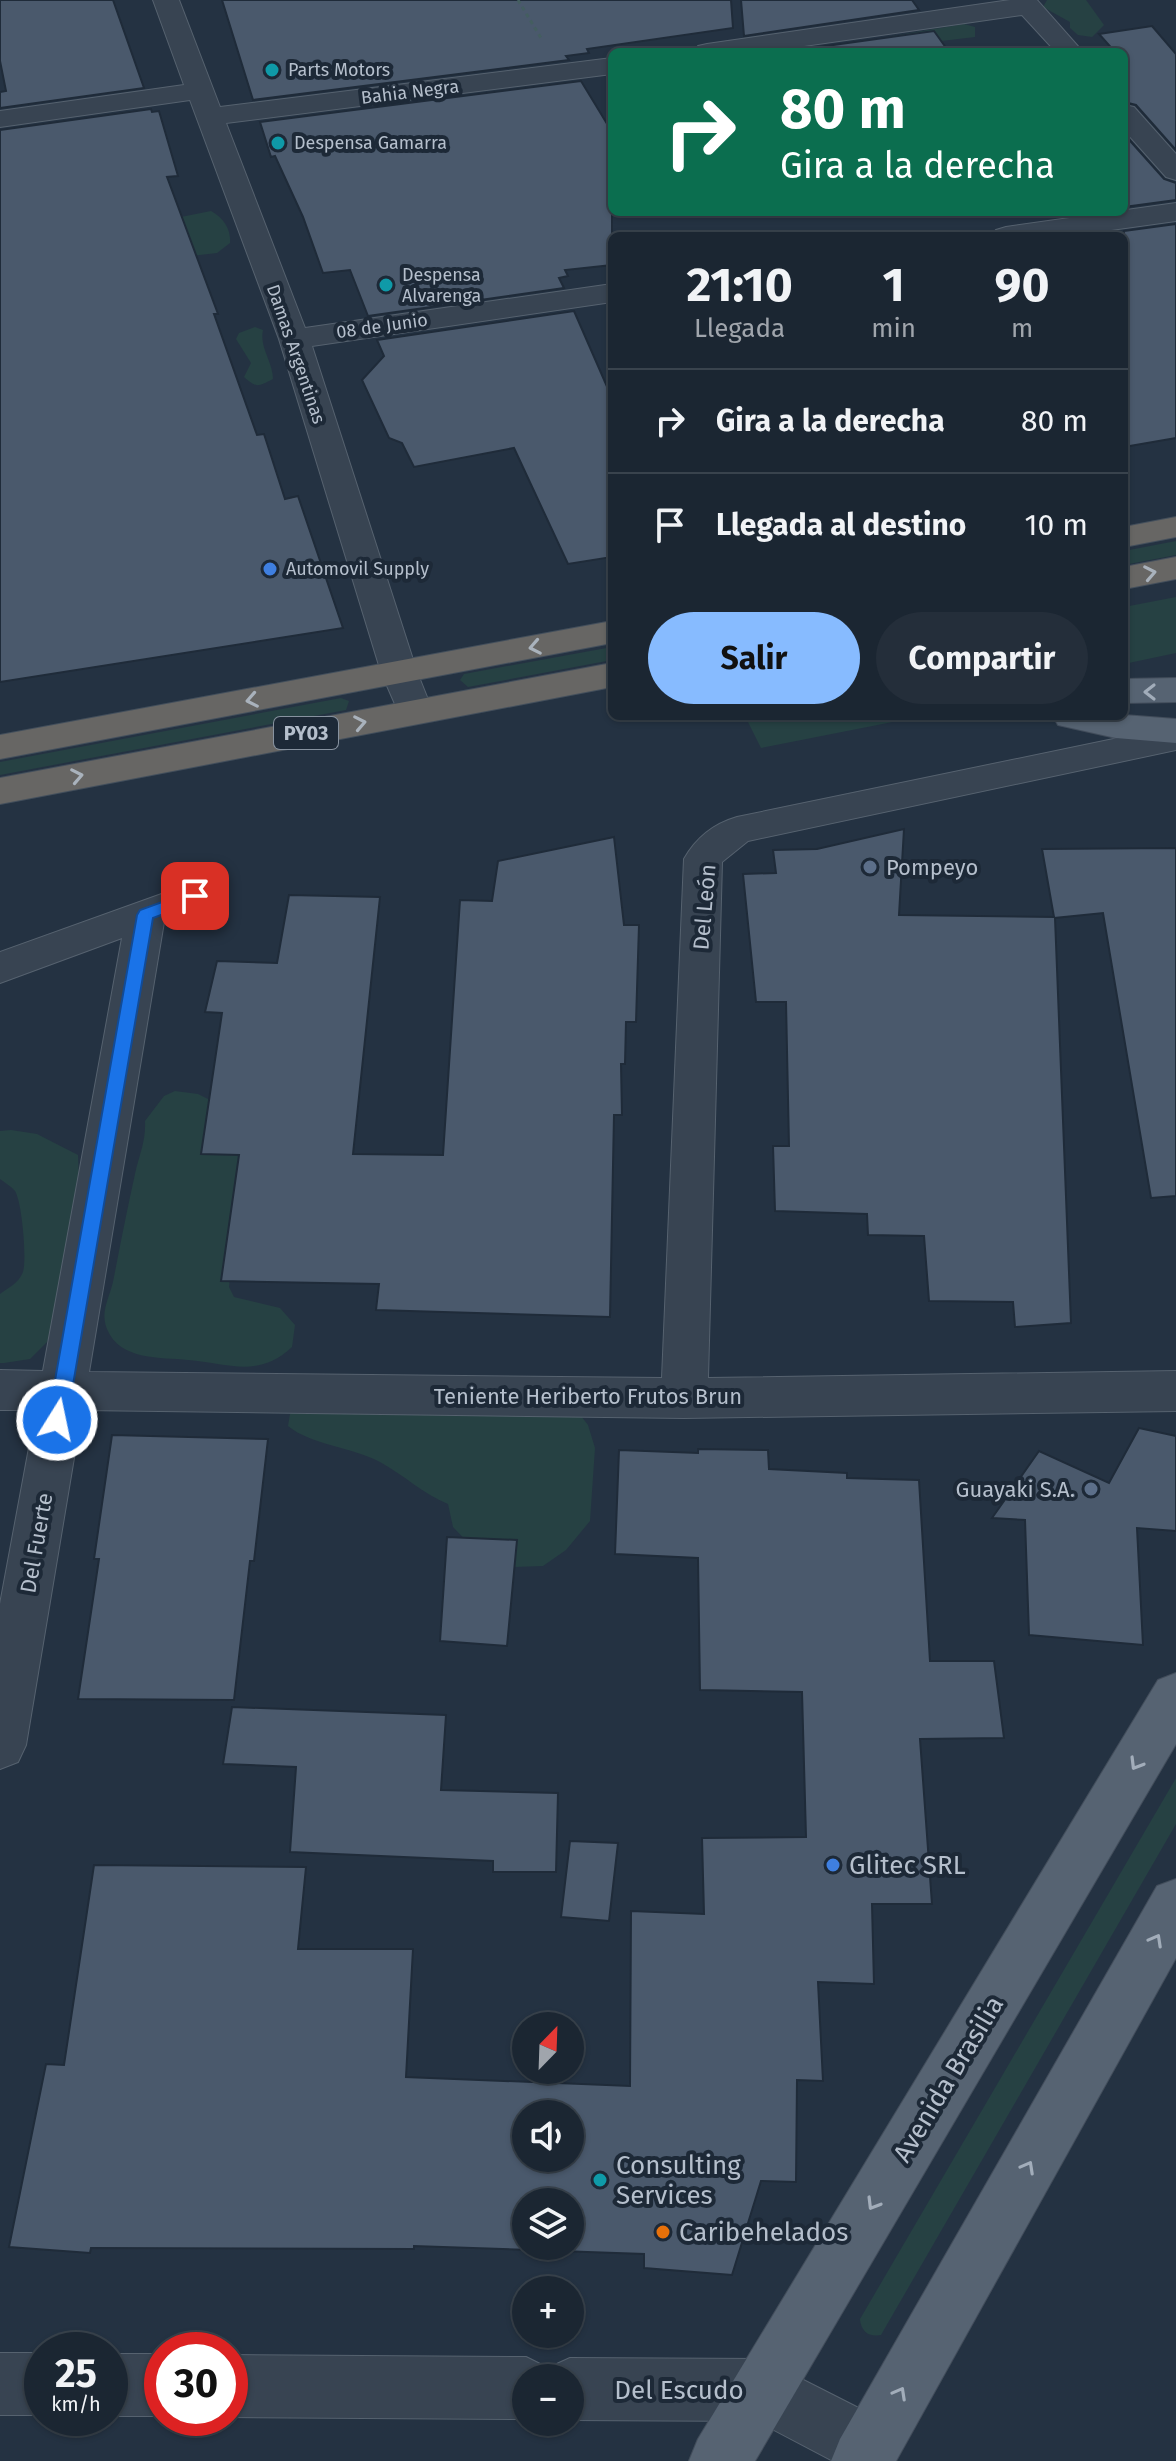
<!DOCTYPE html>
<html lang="es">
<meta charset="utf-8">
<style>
:root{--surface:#1b2632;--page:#242e3a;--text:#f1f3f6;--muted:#a0a5ac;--line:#39434d;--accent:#87bbff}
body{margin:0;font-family:"Fira Sans",sans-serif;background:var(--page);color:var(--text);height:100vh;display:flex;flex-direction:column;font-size:30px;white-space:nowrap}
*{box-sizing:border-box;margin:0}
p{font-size:26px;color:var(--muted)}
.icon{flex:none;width:44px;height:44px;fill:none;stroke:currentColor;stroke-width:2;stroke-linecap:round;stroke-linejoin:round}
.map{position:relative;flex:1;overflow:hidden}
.sheet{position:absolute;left:608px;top:232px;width:520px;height:488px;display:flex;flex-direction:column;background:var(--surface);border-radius:12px;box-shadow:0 2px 6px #0004,0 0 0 2px var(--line)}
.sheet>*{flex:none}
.top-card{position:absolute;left:608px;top:48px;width:520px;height:168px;border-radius:12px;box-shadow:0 2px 6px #0004,0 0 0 2px var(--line);background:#0b6e4f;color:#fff;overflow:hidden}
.needle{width:52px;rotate:23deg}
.buttons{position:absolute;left:512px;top:2012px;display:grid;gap:16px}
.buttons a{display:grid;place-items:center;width:72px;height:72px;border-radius:50%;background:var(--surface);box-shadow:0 2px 6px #0004,0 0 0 2px var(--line);font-size:40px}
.speed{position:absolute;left:24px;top:2332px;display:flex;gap:16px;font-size:40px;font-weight:700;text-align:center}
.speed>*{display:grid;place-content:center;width:104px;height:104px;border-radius:50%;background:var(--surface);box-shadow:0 2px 6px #0004,0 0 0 2px var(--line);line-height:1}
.speed small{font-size:20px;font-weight:400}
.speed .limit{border:12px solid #d22;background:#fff;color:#111}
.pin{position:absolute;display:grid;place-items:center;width:68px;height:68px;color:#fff;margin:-34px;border-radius:16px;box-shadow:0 4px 12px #0006}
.me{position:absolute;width:88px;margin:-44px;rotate:10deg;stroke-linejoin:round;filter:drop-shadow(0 0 6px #0008)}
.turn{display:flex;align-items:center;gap:28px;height:168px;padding:0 40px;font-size:36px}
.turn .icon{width:104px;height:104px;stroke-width:2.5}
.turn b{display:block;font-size:56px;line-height:68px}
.eta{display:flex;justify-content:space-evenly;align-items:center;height:136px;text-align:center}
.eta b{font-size:48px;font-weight:700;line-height:56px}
.button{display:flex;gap:16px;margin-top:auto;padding:16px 40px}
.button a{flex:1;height:92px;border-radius:48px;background:var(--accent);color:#111;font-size:32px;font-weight:700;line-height:92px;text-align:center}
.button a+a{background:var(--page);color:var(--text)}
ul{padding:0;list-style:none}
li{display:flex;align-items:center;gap:24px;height:104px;padding:0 40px;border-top:2px solid var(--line)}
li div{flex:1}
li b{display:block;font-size:30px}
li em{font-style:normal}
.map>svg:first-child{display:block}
.green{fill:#264143}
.building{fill:#4a596c;stroke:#1f2b39;stroke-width:2;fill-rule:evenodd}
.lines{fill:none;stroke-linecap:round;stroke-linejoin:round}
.minor-casing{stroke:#56626f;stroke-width:2}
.primary-casing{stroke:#424d5b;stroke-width:2}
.trunk-casing{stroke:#434f5c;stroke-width:2}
.path{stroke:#445e60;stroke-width:3;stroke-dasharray:4 4;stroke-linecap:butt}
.minor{fill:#384452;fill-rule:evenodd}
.primary{fill:#566372;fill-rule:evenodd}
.trunk{fill:#676664;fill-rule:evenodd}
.oneway{stroke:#a9b2bc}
.oneway2{stroke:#a2adba}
.route{fill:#1a73e8;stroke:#114b97;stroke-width:2}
.culture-dot{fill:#0f9aa8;stroke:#1d2937;stroke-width:3}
.shop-dot{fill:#3f7fe0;stroke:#1d2937;stroke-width:3}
.service-dot{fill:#5c6f8a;stroke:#1d2937;stroke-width:3}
.food-dot{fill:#e8710a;stroke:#1d2937;stroke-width:3}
.labels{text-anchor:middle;stroke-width:8;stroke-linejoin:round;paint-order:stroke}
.far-poi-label{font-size:18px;fill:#b5bfcc;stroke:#1d2937;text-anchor:start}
.far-street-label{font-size:18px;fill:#b5bfcc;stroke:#1d2937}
.shield{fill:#1d2937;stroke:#87929f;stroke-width:2}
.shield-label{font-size:20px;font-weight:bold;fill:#b5bfcc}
.poi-label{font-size:22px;fill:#b5bfcc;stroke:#1d2937;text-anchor:start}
.street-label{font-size:22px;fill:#b5bfcc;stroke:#1d2937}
.near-poi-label{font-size:26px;fill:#b5bfcc;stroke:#1d2937;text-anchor:start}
.near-street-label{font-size:26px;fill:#b5bfcc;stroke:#1d2937}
</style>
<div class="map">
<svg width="1176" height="2461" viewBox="0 0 1176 2461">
<rect width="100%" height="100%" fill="#243242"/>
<g class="green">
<path d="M1047 0H1086L1104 25 1092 37 1078 35 1070 28V22L1043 7Z"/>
<path d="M964 24 975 27V37L849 52 863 41Z"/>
<path d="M211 211C223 218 231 228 230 243L217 253 191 256 176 218Z"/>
<path d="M255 327 263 330C259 347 273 362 273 379 257 387 257 388 244 377L251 363 236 339 239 333Z"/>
<path d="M1176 541V555L1124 565V551Z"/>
<path d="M1176 597V653L1124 664V607Z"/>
<path d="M612 647V660L468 687 460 680 464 674Z"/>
<path d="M341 698 349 701 346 710 0 775V762Z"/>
<path d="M745 716H923L761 748Z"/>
<path d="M175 1091 198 1094 246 1118 229 1287 234 1297 280 1308 295 1325 292 1347C258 1379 228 1363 188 1360 161 1357 120 1361 107 1329 100 1312 109 1299 113 1282 120 1246 127 1210 135 1174 139 1155 146 1142 145 1121L164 1096Z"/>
<path d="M11 1130 37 1134 78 1155 80 1207 58 1321 47 1342 30 1359 4 1363H0V1294C8 1288 19 1283 23 1272 27 1259 22 1202 15 1191 11 1186 5 1183 0 1179V1131Z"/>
<path d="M297 1406 581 1416 588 1425 595 1448 590 1521 566 1550 543 1566 514 1567 479 1554 453 1527 448 1504C423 1494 404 1475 380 1462 352 1447 311 1445 288 1426L290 1414Z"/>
<path d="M1176 1778V1824L881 2335C869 2337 861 2332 860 2319Z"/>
</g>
<g class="building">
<path d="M0 0H113L144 88 0 108V92L6 91 0 61Z"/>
<path d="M222 0H731L733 28 587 49 589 53 566 56 569 60 253 100Z"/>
<path d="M741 0H912L919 10 744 36Z"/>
<path d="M1152 26 1176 54V150L1136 105 1124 102V52H1115L1099 34Z"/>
<path d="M934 31 949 52H783Z"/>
<path d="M581 81 612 132V265L565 270 568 276 559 278 564 288 368 316 350 270 323 273 303 217 275 156 271 157 260 122Z"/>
<path d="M151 109 152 112 159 111 178 176 167 177 218 314H214L257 435 264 434 285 499 298 496 343 628 0 682V130Z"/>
<path d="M1124 134 1164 179 1176 183V200L1124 207Z"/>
<path d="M1176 224V438L1124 447V231Z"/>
<path d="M574 311 612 398V557L568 564 514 448 414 467 402 443 389 438 362 380 384 356 377 340Z"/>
<path d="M904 829 899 915 1054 917 1042 849 1176 848V1196L1151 1198 1103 913 1055 918 1071 1323 1015 1327 1013 1302 929 1301 924 1236 868 1235 867 1214 775 1211 773 1146H789L786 1002H756L743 874 776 873 773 850 817 849Z"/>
<path d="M614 837 624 925H639L636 1022H626L625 1064H621L622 1115H614L610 1317 376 1310 379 1284 221 1281 239 1155 201 1154 222 1013 205 1012 217 961 277 963 289 895 380 897 353 1154 443 1155 460 900 492 901 498 861Z"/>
<path d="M1139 1428 1176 1436V1531L1137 1528 1143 1645 1029 1635 1025 1520 992 1518 1039 1451 1109 1483Z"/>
<path d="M112 1435 268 1439 254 1561H250L234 1700 78 1699 99 1559H94Z"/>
<path d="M698 1449 768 1450 769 1469 847 1473V1478L919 1480 930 1661H994L1004 1738 920 1739 932 1904H872L874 1984 818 1982 823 2081 797 2080 796 2182 761 2181 732 2275 644 2268V2254L414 2246V2249L91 2248 90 2253 9 2247 46 2064 64 2065 94 1865 306 1867 298 1949H413L406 2077 630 2086 631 1911 704 1914 702 1838 806 1837 802 1692 700 1690 698 1558 615 1554 619 1450 698 1453ZM526 2114H570V2158H526ZM526 2202H570V2246H526Z"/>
<path d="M447 1537 517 1540 507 1646 440 1641Z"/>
<path d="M232 1707 446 1715 441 1790 558 1793 556 1872H493V1861L290 1852 296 1767 223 1764Z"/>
<path d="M570 1841 618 1843 609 1921 561 1917Z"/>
</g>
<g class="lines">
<defs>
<g id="minor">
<path d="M153 0H179L220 107 612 58V74L226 123 305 328 612 284V302L312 346 417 672 433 712 428 720 415 724 402 720 381 672 279 339 190 100 0 127V111L184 85Z"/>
<path d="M1010 0H1037L1083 52H1056L1022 15 762 52H694L698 46 707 44Z"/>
<path d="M1124 105 1134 107 1176 154V180L1166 177 1124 130Z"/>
<path d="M1176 203V221L1068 236H991L996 230 1006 227Z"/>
<path d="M1176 726V750L748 841 722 862 708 1378 1176 1371V1411L684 1418 82 1410 26 1745 18 1762 0 1769V1604L36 1410H0V1370L43 1371 122 938 0 983V952L195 882 209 886 215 896 209 906 164 922 89 1372 662 1378 684 859C696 838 713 824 737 817Z"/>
<rect x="0" y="2353" width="42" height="62"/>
<rect x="110" y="2354" width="52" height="62"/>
<path d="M230 2355 526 2357 548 2368 570 2358 762 2359 892 2425 901 2447 895 2461H833L757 2421 570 2420V2378H526V2419L230 2417Z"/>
</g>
<g id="primary">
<path d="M1176 678V702L1124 703V679Z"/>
<path d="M1124 715 1176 719V743L1116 738 1058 725 1053 716Z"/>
<path d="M1176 1673V1744L755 2461H689L698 2439 1158 1680Z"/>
<path d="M1176 1879V1958L896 2461H831L840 2439 1157 1886Z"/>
</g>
<g id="trunk">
<path d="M1176 517V537L1124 547V527Z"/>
<path d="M1176 557V579L1124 589V567Z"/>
<path d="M612 621V643L0 759V735Z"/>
<path d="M612 663V687L0 804V778Z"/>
</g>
</defs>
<use href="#minor" class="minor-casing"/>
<use href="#primary" class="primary-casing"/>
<use href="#trunk" class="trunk-casing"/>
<path class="path" d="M518 0 541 38"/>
<use href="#minor" class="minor"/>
<use href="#primary" class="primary"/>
<use href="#trunk" class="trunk"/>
</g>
<defs><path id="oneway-chevron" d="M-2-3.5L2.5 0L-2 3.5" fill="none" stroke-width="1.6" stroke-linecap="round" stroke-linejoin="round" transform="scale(2)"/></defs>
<g class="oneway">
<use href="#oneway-chevron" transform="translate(1150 573) rotate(-11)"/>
<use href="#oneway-chevron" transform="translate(535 647) rotate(169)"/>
<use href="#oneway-chevron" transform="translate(252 700) rotate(169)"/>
<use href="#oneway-chevron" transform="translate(360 723) rotate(-11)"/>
<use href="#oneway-chevron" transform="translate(77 776) rotate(-11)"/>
</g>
<g class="oneway2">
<use href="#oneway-chevron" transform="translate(1150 692) rotate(-180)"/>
<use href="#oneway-chevron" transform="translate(1136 1764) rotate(121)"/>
<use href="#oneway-chevron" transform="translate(1156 1940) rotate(-61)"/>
<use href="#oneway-chevron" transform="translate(1028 2167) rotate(-61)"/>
<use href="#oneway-chevron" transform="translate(873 2204) rotate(121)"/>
<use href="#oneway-chevron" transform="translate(900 2393) rotate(-61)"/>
</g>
<path class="route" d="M195 890 203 896 201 900 153 918 67 1420 64 1426 57 1428 50 1426 48 1420 137 915 140 910Z"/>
<g class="culture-dot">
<circle cx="272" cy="70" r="8"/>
<circle cx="278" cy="143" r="8"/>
<circle cx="386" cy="285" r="8"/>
<circle cx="600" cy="2180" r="8"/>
</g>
<g class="shop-dot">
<circle cx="270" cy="569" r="8"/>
<circle cx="833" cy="1865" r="8"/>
</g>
<g class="service-dot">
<circle cx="870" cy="867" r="8"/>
<circle cx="1091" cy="1489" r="8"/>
</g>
<circle class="food-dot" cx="663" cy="2232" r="8"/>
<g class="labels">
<g class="far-poi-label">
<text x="288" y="76">Parts Motors</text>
<text x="294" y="149">Despensa Gamarra</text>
<text x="402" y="281">Despensa<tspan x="402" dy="21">Alvarenga</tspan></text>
<text x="286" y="575">Automovil Supply</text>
</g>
<g class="far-street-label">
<text transform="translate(410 92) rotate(-7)" y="6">Bahia Negra</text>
<text transform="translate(382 326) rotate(-8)" y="6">08 de Junio</text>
<text transform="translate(296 354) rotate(71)" y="6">Damas Argentinas</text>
</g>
<rect class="shield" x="274" y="717" width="64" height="32" rx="6"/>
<g class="shield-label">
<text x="306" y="740">PY03</text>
</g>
<g class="poi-label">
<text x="886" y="875">Pompeyo</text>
<text x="1075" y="1497" text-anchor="end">Guayaki S.A.</text>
</g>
<g class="street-label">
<text transform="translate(704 907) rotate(-85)" y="8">Del León</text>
<text x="588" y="1404">Teniente Heriberto Frutos Brun</text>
<text transform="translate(36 1543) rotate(-80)" y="8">Del Fuerte</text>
</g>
<g class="near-poi-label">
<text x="849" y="1874">Glitec SRL</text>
<text x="616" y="2174">Consulting<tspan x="616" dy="30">Services</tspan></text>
<text x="679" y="2241">Caribehelados</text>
</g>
<g class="near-street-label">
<text transform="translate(948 2079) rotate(-59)" y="9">Avenida Brasilia</text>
<text x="679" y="2399">Del Escudo</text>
</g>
</g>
</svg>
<div class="buttons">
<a><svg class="needle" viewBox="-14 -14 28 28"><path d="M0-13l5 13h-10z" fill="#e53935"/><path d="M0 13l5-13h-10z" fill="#a0a5ac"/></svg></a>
<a><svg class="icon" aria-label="sound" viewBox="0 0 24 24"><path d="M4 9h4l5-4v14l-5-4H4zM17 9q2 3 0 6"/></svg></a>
<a><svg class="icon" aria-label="layers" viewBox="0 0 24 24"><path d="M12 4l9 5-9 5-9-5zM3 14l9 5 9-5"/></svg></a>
<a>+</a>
<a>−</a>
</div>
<div class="speed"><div>25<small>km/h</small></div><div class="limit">30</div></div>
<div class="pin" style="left:195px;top:896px;background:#d93025"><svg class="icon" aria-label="arrive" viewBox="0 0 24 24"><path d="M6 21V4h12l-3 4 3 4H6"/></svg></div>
<svg class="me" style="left:57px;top:1420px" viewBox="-20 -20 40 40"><circle r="17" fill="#1a73e8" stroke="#fff" stroke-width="3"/><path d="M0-11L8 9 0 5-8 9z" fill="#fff"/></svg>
<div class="top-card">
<div class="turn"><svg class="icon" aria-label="right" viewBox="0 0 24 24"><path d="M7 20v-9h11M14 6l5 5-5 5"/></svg><div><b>80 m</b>Gira a la derecha</div></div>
</div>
<section class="sheet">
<div class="eta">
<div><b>21:10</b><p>Llegada</p></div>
<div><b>1</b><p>min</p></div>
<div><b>90</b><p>m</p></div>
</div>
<ul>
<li><svg class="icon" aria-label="right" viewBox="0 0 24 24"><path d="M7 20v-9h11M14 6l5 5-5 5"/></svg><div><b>Gira a la derecha</b></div><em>80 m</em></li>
<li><svg class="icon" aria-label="arrive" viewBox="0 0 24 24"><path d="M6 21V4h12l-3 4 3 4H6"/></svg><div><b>Llegada al destino</b></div><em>10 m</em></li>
</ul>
<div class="button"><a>Salir</a><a>Compartir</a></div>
</section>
</div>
